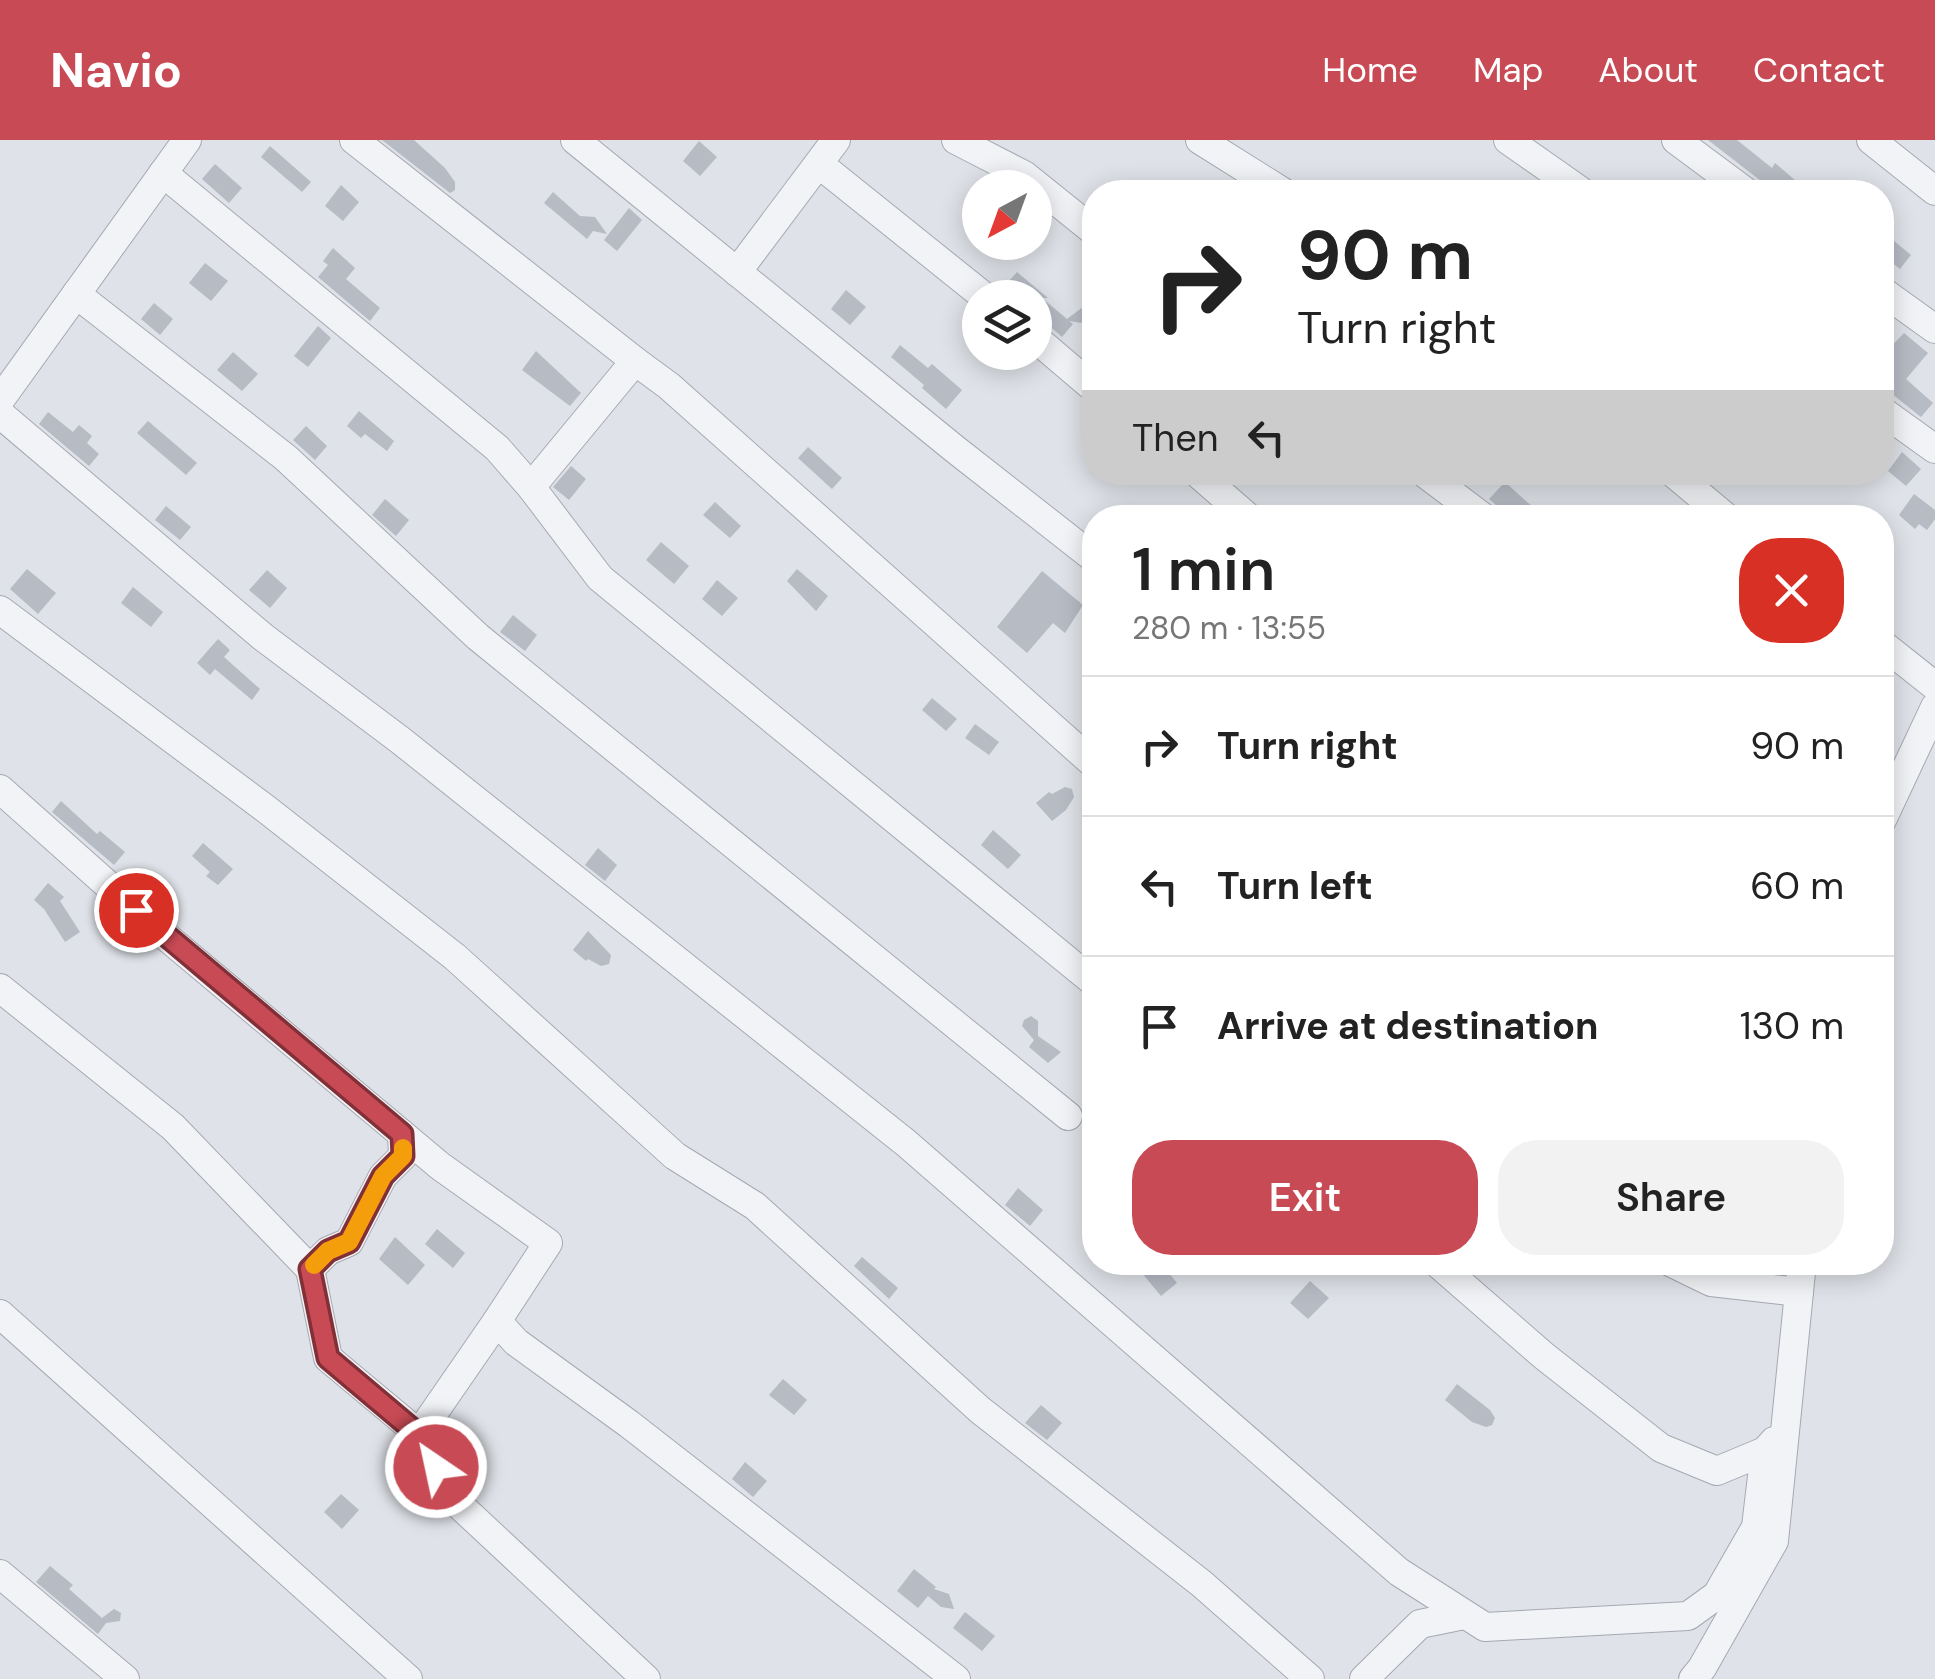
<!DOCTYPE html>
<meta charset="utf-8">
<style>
:root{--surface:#fff;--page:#f2f2f2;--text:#222;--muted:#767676;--line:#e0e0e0;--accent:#c74a54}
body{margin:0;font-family:"DM Sans",sans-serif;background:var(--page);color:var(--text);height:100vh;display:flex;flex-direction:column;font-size:38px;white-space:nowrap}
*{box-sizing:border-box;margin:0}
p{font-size:32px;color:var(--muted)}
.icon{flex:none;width:55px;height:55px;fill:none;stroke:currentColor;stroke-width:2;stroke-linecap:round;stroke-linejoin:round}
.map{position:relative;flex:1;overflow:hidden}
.details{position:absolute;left:1082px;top:365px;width:812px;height:770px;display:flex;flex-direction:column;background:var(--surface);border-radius:40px;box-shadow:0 5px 25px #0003}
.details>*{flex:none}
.guide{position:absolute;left:1082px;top:40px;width:812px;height:305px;border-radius:40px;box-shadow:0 5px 25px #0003;background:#fff;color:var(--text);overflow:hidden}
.needle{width:65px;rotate:221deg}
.controls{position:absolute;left:962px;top:30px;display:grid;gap:20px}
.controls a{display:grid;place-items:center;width:90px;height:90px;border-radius:50%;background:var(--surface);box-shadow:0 5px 25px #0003;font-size:50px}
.pin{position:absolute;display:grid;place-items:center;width:85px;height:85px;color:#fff;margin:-42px;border:5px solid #fff;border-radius:50%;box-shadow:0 2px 10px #0007}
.me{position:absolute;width:110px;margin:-55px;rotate:326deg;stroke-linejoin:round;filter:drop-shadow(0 0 8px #0008)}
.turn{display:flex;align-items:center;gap:35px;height:210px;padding:0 50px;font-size:45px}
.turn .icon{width:130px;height:130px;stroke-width:2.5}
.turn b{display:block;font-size:70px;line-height:85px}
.then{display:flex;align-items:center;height:95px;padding:0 50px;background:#0003;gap:20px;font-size:38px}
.round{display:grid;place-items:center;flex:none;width:105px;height:105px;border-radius:40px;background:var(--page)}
.headline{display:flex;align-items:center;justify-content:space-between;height:170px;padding:0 50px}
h1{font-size:60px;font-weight:600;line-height:75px}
.primary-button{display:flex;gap:20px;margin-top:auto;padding:20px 50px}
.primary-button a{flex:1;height:115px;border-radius:40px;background:var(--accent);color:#fff;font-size:40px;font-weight:600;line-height:115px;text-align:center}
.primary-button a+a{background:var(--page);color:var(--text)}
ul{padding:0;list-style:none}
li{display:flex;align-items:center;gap:30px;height:140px;padding:0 50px;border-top:2px solid var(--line)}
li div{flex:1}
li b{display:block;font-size:38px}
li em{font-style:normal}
header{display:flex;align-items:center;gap:60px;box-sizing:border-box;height:140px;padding:0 50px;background:var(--accent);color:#fff}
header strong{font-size:48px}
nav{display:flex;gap:55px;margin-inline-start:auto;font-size:35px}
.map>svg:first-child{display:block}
.building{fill:#b7bbc4}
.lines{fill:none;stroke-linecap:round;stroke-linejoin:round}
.minor-casing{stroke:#a5a9b2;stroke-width:30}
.minor{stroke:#f2f3f6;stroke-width:28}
.route-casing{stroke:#813037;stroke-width:25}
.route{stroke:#c74a54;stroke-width:18}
.slow{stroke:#f59e0b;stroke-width:18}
</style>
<header>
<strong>Navio</strong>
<nav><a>Home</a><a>Map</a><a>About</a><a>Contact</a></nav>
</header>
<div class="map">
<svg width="1935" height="1539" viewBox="0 0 1935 1539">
<rect width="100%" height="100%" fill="#dfe2e8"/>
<g class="building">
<path d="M382 0H414L445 28 455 42V50L450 53Z"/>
<path d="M1708 0H1737L1772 28 1775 23 1809 52H1768L1761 41Z"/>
<path d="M699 1 717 17 700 36 683 21Z"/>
<path d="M270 6 311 42 302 52 261 17Z"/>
<path d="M215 24 242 48 229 63 202 39Z"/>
<path d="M341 45 359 62 343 81 325 66Z"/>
<path d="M553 52 580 76 595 77 607 94 593 91 587 99 544 63Z"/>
<path d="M629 68 642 80 617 111 604 100Z"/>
<path d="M1882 91 1911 115 1900 129 1882 115Z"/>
<path d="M333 108 355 128 346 139 380 168 370 181 318 137 328 125 323 121Z"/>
<path d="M205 123 228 141 211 161 189 143Z"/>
<path d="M1017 132 1048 158H1042L1067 179 1083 167 1089 172V180L1082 183 1069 181 1073 184 1062 197 1035 173V158H1018L1009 150 1012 147 1007 143Z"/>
<path d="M846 150 866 167 850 185 831 169Z"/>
<path d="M154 163 173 179 160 195 141 179Z"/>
<path d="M318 186 331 198 308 227 294 216Z"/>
<path d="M1904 193 1928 213 1906 239 1933 263 1921 277 1882 246V216Z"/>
<path d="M900 205 928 228 932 224 962 250 946 269 922 248 924 245 891 217Z"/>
<path d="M536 211 581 253 570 266 522 230Z"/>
<path d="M233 212 258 234 242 251 217 230Z"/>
<path d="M359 271 394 301 387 311 365 294 361 298 347 286Z"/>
<path d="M48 272 73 292 79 285 92 296 87 303 99 314 89 326 39 284Z"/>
<path d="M148 281 197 323 186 335 137 293Z"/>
<path d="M306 286 327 306 315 320 293 300Z"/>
<path d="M808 307 842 338 832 349 798 318Z"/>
<path d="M1902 312 1921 329 1906 346 1888 331Z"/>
<path d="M571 326 586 339 569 360 553 347Z"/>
<path d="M1505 342 1527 362 1547 378H1511L1489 359Z"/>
<path d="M1914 354 1935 370V379L1927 390 1919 384 1915 389 1899 375Z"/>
<path d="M385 359 409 380 396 396 372 375Z"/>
<path d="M715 362 741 386 730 398 703 375Z"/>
<path d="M166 366 191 387 180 400 155 380Z"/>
<path d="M661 402 689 426 674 444 646 420Z"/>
<path d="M27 429 56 453 38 474 10 449Z"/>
<path d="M797 429 828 456 816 471 787 441Z"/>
<path d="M267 430 287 448 270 468 249 450Z"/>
<path d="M1042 431 1083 465 1065 493 1053 483 1027 513 997 487Z"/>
<path d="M717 440 738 458 722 476 702 459Z"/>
<path d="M133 447 163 472 151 487 121 463Z"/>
<path d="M513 475 537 495 525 511 500 492Z"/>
<path d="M218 499 230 510 224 517 260 549 252 560 215 529 210 535 197 523Z"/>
<path d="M932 558 957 579 946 591 922 570Z"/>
<path d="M975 584 999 602 989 615 965 598Z"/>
<path d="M1065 647 1072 649 1074 657 1066 670 1052 681 1036 663 1049 652 1052 654Z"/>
<path d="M61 661 97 694 100 691 125 712 114 725 52 672Z"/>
<path d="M993 690 1021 715 1008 729 981 705Z"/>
<path d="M203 703 233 729 218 745 206 736 210 732 192 716Z"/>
<path d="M598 708 617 725 605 741 585 725Z"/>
<path d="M48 743 64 757 60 761 80 792 65 802 44 769 34 760Z"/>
<path d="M588 791 611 815 609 824 601 826 588 819 586 821 573 810Z"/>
<path d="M1031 876 1038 881V896L1061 912 1048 923 1029 907 1034 900 1022 886 1024 880Z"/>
<path d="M1018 1048 1043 1070 1030 1086 1005 1065Z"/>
<path d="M437 1089 465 1113 453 1128 425 1104Z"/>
<path d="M395 1097 425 1125 408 1145 379 1119Z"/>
<path d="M862 1117 898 1148 889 1159 854 1126Z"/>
<path d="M1133 1122H1160L1177 1143 1161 1156Z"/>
<path d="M1310 1141 1329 1158 1308 1179 1290 1163Z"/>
<path d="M783 1239 807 1260 794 1275 769 1255Z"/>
<path d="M1457 1244 1490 1270 1495 1278 1492 1285 1486 1287 1472 1282 1445 1260Z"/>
<path d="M1041 1265 1062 1283 1047 1300 1025 1283Z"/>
<path d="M745 1322 767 1341 753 1357 732 1339Z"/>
<path d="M341 1354 359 1370 342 1389 324 1372Z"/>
<path d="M50 1426 73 1445 69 1449 102 1478 114 1469 121 1473 120 1481 106 1483 98 1494 36 1442Z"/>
<path d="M914 1429 936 1447 934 1449 949 1454 954 1469 941 1467 928 1456 918 1468 897 1451Z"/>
<path d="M965 1472 995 1496 982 1511 953 1488Z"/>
</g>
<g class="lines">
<defs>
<g id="minor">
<path d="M354 0 635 221"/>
<path d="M575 0 956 310 1095 419"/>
<path d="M956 0 1024 35 1095 92"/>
<path d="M1200 0 1283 52"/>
<path d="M1508 0 1582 52"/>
<path d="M1676 0 1746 52"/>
<path d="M1871 0 1935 51"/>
<path d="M819 24 986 158"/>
<path d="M163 33 497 308 531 347"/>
<path d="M737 132 836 0"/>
<path d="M1882 151 1935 189"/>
<path d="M76 154 286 318 478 497 1068 976"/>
<path d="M1035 198 1095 249"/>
<path d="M0 260 187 0"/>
<path d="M1882 271 1935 309"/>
<path d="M0 274 263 497 400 600 906 1003 1399 1432 1485 1487 1688 1476 1717 1455 1756 1387 1765 1311"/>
<path d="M1196 332 1249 378"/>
<path d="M1423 332 1484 378"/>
<path d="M1672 332 1727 378"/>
<path d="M0 470 266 669 455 817 675 1016 755 1066 980 1270 1202 1444 1310 1539"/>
<path d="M1882 504 1935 546"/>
<path d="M1095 625 669 246 635 221 531 347 600 438 1095 843"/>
<path d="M0 649 163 794 440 1026 548 1103 497 1181 516 1202 629 1284 956 1539"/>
<path d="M1882 680 1935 567"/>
<path d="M0 848 173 987 310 1129 328 1218 419 1294 454 1360 646 1539"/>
<path d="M1436 1122 1544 1216 1661 1308 1717 1331 1765 1311 1774 1301"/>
<path d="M1670 1122 1711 1142 1799 1152"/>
<path d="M310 1129 328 1111 349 1102 383 1036 403 1016 402 994"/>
<path d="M0 1174 408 1539"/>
<path d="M419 1294 497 1181"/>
<path d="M0 1434 125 1539"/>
<path d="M1364 1539 1420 1484 1464 1475"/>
<path d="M1693 1539 1702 1528 1774 1401 1802 1122"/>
</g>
</defs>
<use href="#minor" class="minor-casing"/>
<use href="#minor" class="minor"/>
</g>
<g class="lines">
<defs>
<path id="route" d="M136 770 402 994 403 1016 383 1036 349 1102 328 1111 310 1129 328 1218 418 1294 436 1327"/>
</defs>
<use href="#route" class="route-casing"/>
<use href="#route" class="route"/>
<path class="slow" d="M314 1125 328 1111 349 1102 383 1036 403 1016V1008"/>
</g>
</svg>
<div class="controls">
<a><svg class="needle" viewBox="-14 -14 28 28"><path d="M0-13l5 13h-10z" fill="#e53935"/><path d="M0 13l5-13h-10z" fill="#767676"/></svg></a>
<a><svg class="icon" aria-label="layers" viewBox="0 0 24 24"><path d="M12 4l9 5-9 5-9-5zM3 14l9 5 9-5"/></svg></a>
</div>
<div class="pin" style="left:136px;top:770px;background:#d93025"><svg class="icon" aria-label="arrive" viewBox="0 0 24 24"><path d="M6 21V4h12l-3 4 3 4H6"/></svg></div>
<svg class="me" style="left:436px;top:1327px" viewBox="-20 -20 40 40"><circle r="17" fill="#c74a54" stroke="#fff" stroke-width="3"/><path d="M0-11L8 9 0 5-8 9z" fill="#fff"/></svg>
<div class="guide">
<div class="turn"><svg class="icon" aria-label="right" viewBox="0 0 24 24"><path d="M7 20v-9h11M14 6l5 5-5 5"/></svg><div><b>90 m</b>Turn right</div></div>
<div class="then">Then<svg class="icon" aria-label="left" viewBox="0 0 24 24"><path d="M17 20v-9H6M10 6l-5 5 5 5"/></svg></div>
</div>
<section class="details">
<div class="headline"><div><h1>1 min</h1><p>280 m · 13:55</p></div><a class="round" style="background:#d93025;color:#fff"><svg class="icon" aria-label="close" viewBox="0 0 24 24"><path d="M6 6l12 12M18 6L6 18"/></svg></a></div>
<ul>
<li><svg class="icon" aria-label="right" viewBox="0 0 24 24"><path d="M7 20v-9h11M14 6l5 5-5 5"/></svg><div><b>Turn right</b></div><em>90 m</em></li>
<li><svg class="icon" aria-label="left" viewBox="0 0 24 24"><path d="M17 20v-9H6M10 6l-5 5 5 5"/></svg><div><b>Turn left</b></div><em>60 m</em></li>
<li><svg class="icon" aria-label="arrive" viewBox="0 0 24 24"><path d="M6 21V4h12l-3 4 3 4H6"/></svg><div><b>Arrive at destination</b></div><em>130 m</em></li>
</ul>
<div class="primary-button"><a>Exit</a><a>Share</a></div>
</section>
</div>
